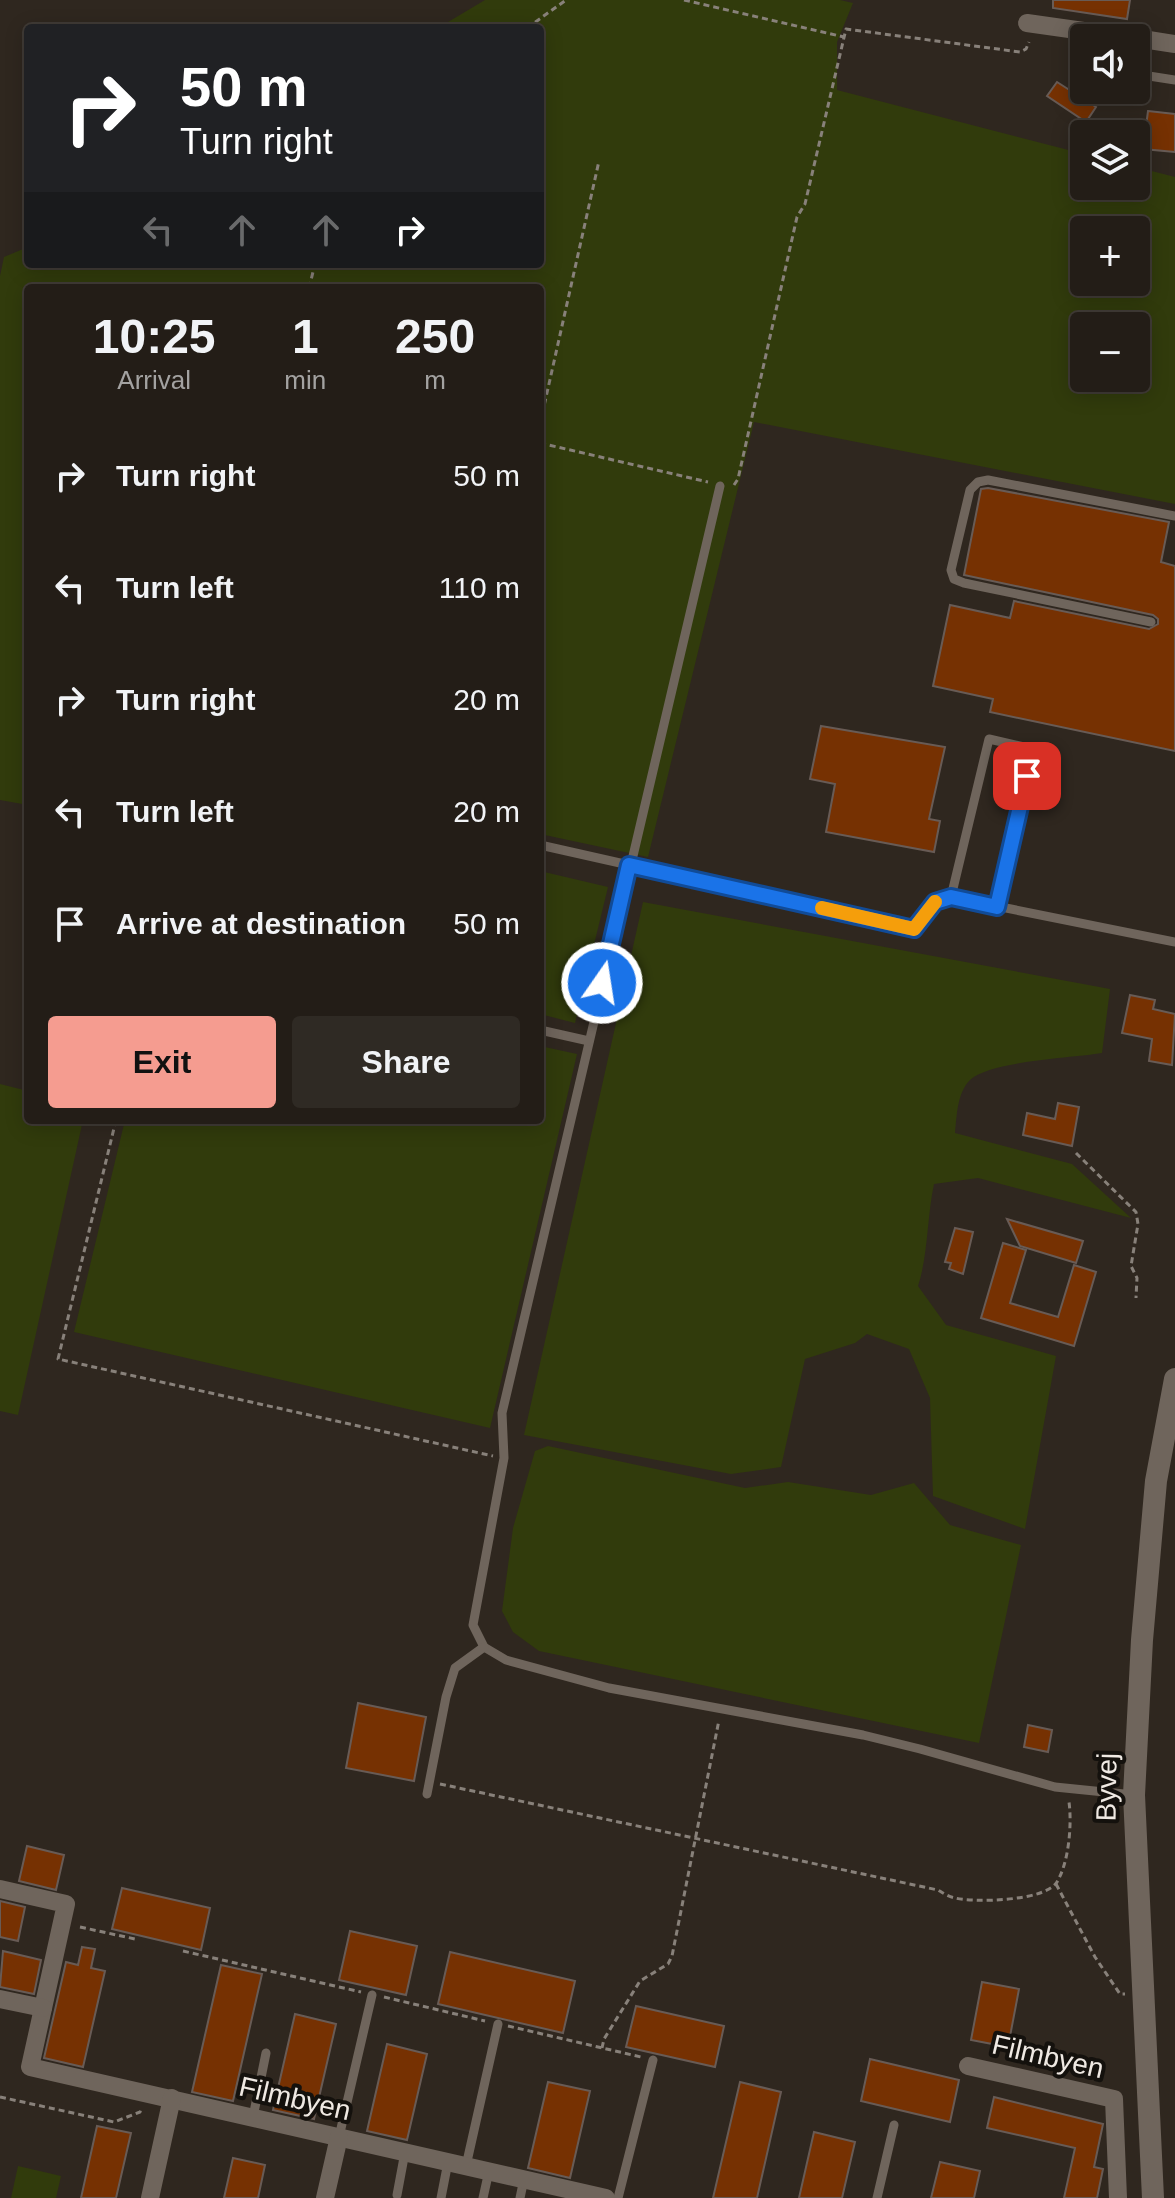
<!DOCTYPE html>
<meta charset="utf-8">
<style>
:root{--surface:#231d17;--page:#2f2a24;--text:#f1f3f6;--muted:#a3a2a1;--line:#403b36;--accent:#f59c90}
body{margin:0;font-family:Arial,sans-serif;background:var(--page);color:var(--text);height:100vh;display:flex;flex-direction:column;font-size:30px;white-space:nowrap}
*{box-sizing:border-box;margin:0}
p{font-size:26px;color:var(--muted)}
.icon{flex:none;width:44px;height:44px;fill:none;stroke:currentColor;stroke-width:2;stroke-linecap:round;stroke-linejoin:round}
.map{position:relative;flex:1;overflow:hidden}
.details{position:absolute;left:24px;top:284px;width:520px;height:840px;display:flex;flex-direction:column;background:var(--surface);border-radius:8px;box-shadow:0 4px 20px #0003,0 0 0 2px var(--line)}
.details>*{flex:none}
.banner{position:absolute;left:24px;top:24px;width:520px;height:244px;border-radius:8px;box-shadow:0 4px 20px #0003,0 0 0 2px var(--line);background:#202124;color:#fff;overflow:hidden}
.controls{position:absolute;left:1070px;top:24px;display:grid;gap:16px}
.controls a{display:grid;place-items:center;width:80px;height:80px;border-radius:8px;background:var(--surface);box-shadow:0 4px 20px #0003,0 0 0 2px var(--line);font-size:40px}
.pin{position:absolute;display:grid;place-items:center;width:68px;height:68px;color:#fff;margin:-34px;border-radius:16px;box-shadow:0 4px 12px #0006}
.me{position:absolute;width:88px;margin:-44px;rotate:13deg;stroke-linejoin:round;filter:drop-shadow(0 0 6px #0008)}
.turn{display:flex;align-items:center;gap:28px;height:168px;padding:0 24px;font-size:36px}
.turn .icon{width:104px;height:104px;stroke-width:2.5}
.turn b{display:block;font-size:56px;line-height:68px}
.lanes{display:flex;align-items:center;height:76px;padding:0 24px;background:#0003;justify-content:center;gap:40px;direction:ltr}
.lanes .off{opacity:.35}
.eta{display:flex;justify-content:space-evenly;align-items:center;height:136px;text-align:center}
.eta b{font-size:48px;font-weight:700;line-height:56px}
.primary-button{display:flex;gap:16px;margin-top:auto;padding:16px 24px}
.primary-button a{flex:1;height:92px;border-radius:8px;background:var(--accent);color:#111;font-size:32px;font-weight:700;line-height:92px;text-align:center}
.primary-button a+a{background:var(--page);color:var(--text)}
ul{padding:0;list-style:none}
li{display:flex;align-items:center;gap:24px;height:112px;padding:0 24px}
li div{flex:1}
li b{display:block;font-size:30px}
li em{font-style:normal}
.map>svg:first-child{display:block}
.green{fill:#313b0c;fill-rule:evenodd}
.building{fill:#763102;stroke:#685b55;stroke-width:2}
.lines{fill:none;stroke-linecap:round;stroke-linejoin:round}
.path{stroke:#88817a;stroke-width:3;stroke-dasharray:6 4;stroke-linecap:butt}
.service{stroke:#6f655c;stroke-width:9}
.minor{stroke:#6f655c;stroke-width:18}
.tertiary{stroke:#6f655c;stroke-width:22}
.route-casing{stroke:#114b97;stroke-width:20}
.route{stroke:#1a73e8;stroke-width:14}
.slow{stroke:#f59e0b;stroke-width:14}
.labels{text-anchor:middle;stroke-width:8;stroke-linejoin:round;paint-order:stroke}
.street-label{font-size:28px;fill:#efe9e3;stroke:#14110d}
</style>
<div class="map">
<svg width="1175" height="2198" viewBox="0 0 1175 2198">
<rect width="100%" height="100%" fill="#2f271f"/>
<g class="green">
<path d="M485 0H840L853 3 837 42V90L1084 154V186H1136V167L1175 177V504L754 422 648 857 540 834V288H28V805L0 800V276L4 257 28 247V264H540V28H438ZM1084 230H1136V282H1084ZM1084 326H1136V378H1084Z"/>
<path d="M540 871 608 887 575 1023 540 1014Z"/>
<path d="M643 902 1110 989 1102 1053C1072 1058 989 1061 970 1080 957 1093 957 1115 955 1133L1072 1164 1131 1218 978 1178 934 1184C927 1217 928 1256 918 1286L946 1325 1056 1356 1025 1529 933 1496 930 1398 909 1349 867 1334 855 1343 805 1359 781 1467 731 1474 524 1435Z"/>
<path d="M540 1046 577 1054 490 1428 74 1332 125 1120H540Z"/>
<path d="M0 1084 28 1091V1120H83L18 1415 0 1411Z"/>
<path d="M548 1446 745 1488 788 1482 871 1495 914 1483 950 1525 1021 1545 979 1743 539 1651 513 1632 502 1611 513 1528 535 1451Z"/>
<path d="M18 2166 61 2176 56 2198H11Z"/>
</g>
<g class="building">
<path d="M1053 0H1130L1127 19 1053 8Z"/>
<path d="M1057 82 1096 107 1086 122 1047 96Z"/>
<path d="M1148 111 1175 114V152L1143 149Z"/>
<path d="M988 488 1169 522 1161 562 1175 566V751L990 712 993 699 933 686 950 605 1010 618 1014 601 1149 629 1158 624V619L1153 615 964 575 981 489Z"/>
<path d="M821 726 945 747 929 819 940 821 934 852 826 832 835 784 810 779Z"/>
<path d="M1130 995 1155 1000 1153 1009 1175 1014 1172 1065 1149 1061 1152 1039 1122 1033Z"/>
<path d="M1058 1103 1079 1107 1072 1146 1023 1135 1027 1113 1055 1119Z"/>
<path d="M1007 1219 1083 1241 1076 1263 1020 1246Z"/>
<path d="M955 1228 973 1232 963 1274 949 1269 951 1263 945 1262Z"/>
<path d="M1003 1243 1026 1250 1010 1303 1058 1317 1074 1265 1096 1272 1074 1346 981 1318Z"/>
<path d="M358 1703 426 1717 414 1781 346 1768Z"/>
<path d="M1028 1725 1052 1730 1048 1752 1024 1747Z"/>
<path d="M27 1846 64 1855 56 1890 19 1881Z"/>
<path d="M122 1888 210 1908 201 1950 112 1929Z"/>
<path d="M0 1901 25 1907 18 1941 0 1937Z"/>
<path d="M350 1931 417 1946 406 1995 339 1980Z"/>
<path d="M82 1947 95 1949 91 1968 105 1971 83 2067 44 2058 66 1962 78 1965Z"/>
<path d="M3 1951 41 1960 34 1994 0 1987Z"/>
<path d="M450 1952 575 1981 563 2033 438 2004Z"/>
<path d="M221 1965 262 1974 233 2101 192 2092Z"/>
<path d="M982 1982 1019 1989 1008 2047 971 2040Z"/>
<path d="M636 2006 724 2026 715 2067 626 2047Z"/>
<path d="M295 2014 336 2024 314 2119 273 2110Z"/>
<path d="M387 2044 427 2054 407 2140 367 2131Z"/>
<path d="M870 2059 959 2080 950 2122 861 2101Z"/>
<path d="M548 2082 590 2091 570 2178 528 2168Z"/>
<path d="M740 2082 781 2092 757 2198H713Z"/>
<path d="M994 2097 1103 2124 1094 2167 1103 2169 1097 2198H1064L1075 2148 987 2128Z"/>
<path d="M97 2126 131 2133 116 2198H81Z"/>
<path d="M814 2132 855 2142 842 2198H799Z"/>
<path d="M233 2158 265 2165 258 2198H224Z"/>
<path d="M940 2162 980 2171 974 2198H931Z"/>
</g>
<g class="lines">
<g class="path">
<path d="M684 0 844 37"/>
<path d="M527 28 566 0"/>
<path d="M309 288 315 264"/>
<path d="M540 424 599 161"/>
<path d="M540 443 708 482"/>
<path d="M734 485 738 479 797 217 805 204 846 29 1020 52 1026 49 1029 42"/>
<path d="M116 1120 58 1359 493 1456"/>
<path d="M1076 1153 1136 1212 1138 1224 1131 1266 1137 1278 1136 1298"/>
<path d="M440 1784 938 1890C943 1893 949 1897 955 1898 975 1903 1046 1901 1057 1882 1069 1862 1072 1824 1069 1802"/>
<path d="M1056 1884 1095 1957 1120 1994H1125"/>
<path d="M80 1927 135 1939"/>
<path d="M183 1951 361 1992"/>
<path d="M384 1997 485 2021"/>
<path d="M508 2026 641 2057"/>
<path d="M602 2048 604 2039 640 1981 668 1964 672 1956 719 1720"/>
<path d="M0 2097 114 2122 140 2112 141 2109"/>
</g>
<g class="service">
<path d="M1136 74 1175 80"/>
<path d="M720 486 502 1413 504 1458 473 1625 484 1647 506 1660 609 1688 863 1735 920 1749 1055 1787 1134 1795"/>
<path d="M1151 622 964 583 954 579 951 570 970 490 978 482 988 480 1175 516"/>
<path d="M540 845 914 929 935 902 951 897"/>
<path d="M997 907 1033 749 989 739 951 897 1175 942"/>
<path d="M540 1030 589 1041"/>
<path d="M427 1794 446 1697 455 1668 484 1647"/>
<path d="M253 2117 266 2053"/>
<path d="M339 2137 372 1995"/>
<path d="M466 2166 498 2024"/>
<path d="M397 2195 405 2152"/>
<path d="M441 2198 448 2162"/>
<path d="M483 2198 489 2171"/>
<path d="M520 2198 524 2179"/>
<path d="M618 2198 653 2060"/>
<path d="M877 2198 894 2125"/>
</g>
<g class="minor">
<path d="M1027 23 1133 38"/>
<path d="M1136 38 1175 44"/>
<path d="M0 1889 66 1904 30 2067 606 2198"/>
<path d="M0 1999 43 2008"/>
<path d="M968 2066 1114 2099 1118 2198"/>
<path d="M150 2198 172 2098"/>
<path d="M325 2198 339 2137"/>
</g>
<path class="tertiary" d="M1153 2198 1134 1795 1142 1640 1156 1481 1175 1379"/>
</g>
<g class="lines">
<defs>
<path id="route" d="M602 983 629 865 914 929 935 902 951 897 997 907 1027 776"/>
</defs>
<use href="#route" class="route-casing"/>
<use href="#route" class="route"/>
<path class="slow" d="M822 908 914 929 935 902"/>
</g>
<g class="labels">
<g class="street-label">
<text transform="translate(1106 1787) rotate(-89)" y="10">Byvej</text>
<text transform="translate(1048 2056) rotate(13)" y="10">Filmbyen</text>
<text transform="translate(295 2098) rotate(13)" y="10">Filmbyen</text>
</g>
</g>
</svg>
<div class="controls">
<a><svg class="icon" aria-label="sound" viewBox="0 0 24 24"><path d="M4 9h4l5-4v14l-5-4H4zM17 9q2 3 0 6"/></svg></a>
<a><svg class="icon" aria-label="layers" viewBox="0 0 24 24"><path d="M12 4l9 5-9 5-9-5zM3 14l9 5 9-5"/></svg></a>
<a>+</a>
<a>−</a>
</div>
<div class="pin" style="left:1027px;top:776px;background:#d93025"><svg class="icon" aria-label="arrive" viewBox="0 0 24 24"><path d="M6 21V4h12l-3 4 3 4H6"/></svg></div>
<svg class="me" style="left:602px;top:983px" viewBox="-20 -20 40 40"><circle r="17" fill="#1a73e8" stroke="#fff" stroke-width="3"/><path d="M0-11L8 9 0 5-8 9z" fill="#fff"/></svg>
<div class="banner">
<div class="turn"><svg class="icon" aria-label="right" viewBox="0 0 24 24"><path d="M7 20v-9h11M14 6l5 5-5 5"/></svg><div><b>50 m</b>Turn right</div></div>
<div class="lanes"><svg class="icon off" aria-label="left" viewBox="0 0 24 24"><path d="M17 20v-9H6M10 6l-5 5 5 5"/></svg><svg class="icon off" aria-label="ahead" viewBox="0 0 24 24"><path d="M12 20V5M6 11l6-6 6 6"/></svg><svg class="icon off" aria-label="ahead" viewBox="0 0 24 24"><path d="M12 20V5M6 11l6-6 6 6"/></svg><svg class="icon" aria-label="right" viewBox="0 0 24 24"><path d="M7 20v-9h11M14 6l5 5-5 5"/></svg></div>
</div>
<section class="details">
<div class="eta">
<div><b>10:25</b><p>Arrival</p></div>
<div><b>1</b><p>min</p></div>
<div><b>250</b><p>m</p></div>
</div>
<ul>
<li><svg class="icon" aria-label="right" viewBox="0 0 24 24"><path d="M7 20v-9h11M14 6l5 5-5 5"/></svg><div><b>Turn right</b></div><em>50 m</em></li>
<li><svg class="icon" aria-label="left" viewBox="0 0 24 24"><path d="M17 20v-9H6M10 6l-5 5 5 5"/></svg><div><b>Turn left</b></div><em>110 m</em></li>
<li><svg class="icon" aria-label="right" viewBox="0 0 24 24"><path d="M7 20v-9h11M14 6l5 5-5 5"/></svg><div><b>Turn right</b></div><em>20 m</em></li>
<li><svg class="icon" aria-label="left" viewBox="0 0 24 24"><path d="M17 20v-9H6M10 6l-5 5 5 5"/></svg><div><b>Turn left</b></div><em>20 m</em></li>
<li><svg class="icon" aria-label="arrive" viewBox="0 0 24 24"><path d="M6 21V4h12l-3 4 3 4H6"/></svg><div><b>Arrive at destination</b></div><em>50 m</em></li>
</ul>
<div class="primary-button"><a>Exit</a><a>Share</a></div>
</section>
</div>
